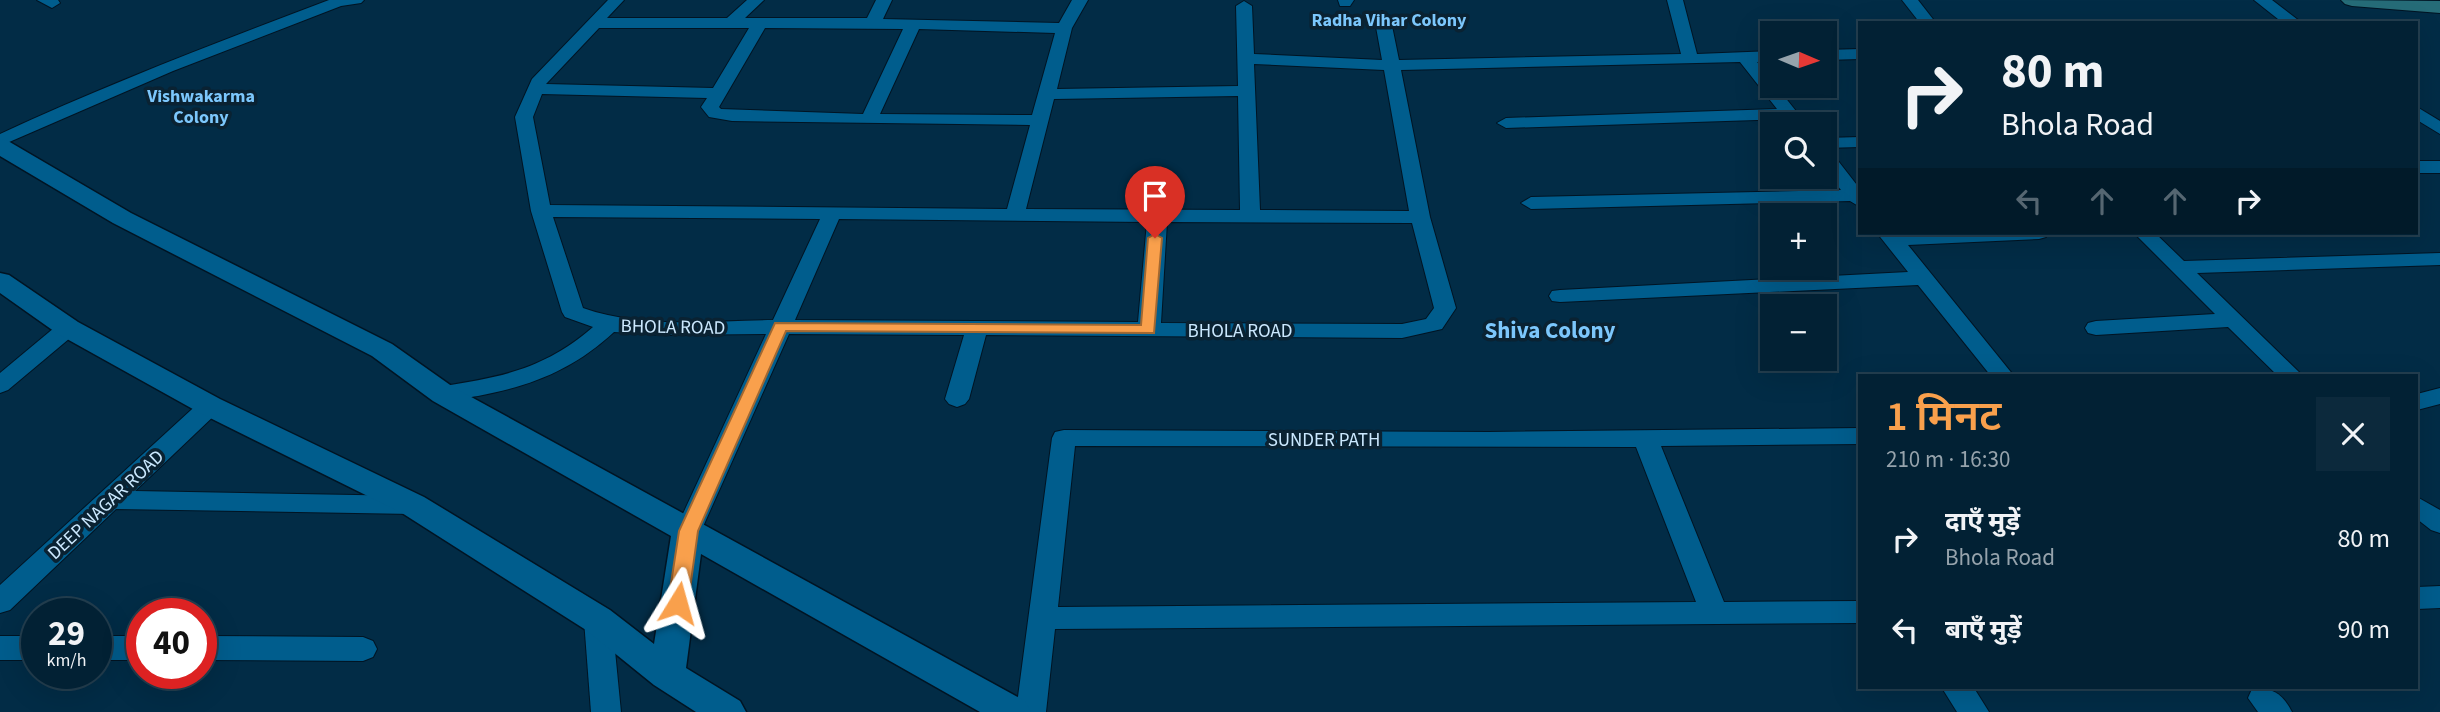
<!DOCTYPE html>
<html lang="hi">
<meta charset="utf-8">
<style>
:root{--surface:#022134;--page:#0c293c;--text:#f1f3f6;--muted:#96a3ac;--line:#233e4f;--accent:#f9a04c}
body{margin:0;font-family:"Source Sans 3","Noto Sans Devanagari",sans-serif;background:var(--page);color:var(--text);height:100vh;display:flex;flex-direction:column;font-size:26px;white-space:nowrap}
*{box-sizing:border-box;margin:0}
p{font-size:23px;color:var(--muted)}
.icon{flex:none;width:38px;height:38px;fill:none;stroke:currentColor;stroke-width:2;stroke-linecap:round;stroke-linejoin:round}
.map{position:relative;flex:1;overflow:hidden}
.details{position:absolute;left:1858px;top:374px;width:560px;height:315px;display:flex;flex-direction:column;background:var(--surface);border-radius:0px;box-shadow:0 7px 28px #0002,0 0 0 2px var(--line)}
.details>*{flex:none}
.hud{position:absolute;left:1858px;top:21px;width:560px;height:214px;border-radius:0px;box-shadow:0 7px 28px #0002,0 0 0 2px var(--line);background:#022134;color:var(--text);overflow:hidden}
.needle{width:46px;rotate:92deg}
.tools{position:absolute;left:1760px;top:21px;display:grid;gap:14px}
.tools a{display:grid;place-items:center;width:77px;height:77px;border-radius:0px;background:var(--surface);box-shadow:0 7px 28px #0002,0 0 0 2px var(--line);font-size:35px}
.speed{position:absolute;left:21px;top:598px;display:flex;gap:14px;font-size:35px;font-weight:700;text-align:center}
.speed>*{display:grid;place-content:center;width:91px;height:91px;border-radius:50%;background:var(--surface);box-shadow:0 7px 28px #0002,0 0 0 2px var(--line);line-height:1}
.speed small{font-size:18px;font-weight:400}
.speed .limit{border:10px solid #d22;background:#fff;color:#111}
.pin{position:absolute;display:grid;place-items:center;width:60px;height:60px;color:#fff;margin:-72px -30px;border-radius:50% 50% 50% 0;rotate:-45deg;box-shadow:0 0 7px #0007}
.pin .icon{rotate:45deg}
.me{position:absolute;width:77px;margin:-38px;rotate:8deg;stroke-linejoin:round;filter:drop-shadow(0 0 5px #0008)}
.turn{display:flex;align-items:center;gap:24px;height:147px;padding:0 28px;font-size:32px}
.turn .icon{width:91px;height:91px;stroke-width:2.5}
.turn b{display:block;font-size:49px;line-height:60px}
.lanes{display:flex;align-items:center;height:66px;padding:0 28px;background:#0003;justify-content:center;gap:35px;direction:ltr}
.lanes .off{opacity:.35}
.round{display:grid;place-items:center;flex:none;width:74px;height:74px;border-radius:0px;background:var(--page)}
.overview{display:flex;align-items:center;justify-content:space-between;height:119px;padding:0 28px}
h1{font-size:42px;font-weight:600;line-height:52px;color:var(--accent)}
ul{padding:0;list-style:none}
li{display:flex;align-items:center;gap:21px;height:91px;padding:0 28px}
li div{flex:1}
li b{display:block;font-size:26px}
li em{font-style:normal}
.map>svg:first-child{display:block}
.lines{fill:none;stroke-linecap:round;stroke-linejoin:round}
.minor-casing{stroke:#001423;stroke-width:2}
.tertiary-casing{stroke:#001423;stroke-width:3}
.secondary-casing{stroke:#001423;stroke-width:2}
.minor{fill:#005d8d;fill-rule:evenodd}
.tertiary{fill:#005d8d;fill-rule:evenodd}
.secondary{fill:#266c78;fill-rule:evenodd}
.route{fill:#f9a04c;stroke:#a26831;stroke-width:2}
.labels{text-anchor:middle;stroke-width:7;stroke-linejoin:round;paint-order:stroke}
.far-neighbourhood-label{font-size:18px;font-weight:bold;fill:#7cc7fc;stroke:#0a2232}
.street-label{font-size:19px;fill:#cbe8fe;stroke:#0a2232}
.quarter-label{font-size:23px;font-weight:bold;fill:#7cc7fc;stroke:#0a2232}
</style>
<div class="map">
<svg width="2440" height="712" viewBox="0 0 2440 712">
<rect width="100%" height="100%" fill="#022c46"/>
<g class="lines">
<defs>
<g id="minor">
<path d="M37 0H58L60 3 52 8Z"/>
<path d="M329 0H364L361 3 341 6 173 71 0 146V134C108 84 218 42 329 0Z"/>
<path d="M608 0H624L607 18H727L747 0H764L745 18H867L876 0H892L883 19 1059 23 1072 0H1088L1072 28 1057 89 1238 86 1236 6 1244 1 1252 6 1254 54 1382 60 1374 16 1382 11 1390 16 1399 60 1681 54 1667 0H1683L1697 54 1773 51V61L1757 62 1773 81V86H1776L1804 121 1802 124H1788L1785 119 1506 128 1497 123 1506 118 1777 109 1740 62 1401 70 1430 217 1456 308 1442 329 1402 338 986 335 969 399 965 404 957 407 949 404 945 399 964 335 789 334 701 531 697 538 688 541 679 538 675 531 766 334 663 335 614 332C574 369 532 386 478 396 464 398 448 403 435 399L431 394 435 389 443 386C503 377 546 368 593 327L565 317 562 312 531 211 515 117 532 79ZM599 28H749L713 88 546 84ZM765 28 903 29 863 114 721 109 719 107ZM919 29 1055 33 1032 115 880 114ZM1254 64 1384 70 1409 211 1260 210ZM542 94 707 98 701 107 709 117 732 121 1030 125 1007 209 550 205 533 117ZM1238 96 1240 210 1026 209 1054 99ZM553 217 820 219 773 320C710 321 642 329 583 308ZM839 219 1147 222 1138 322 795 320ZM1167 222 1412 223 1434 308 1426 319 1402 324 1161 323Z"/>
<path d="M1338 0H1354L1350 6H1340Z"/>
<path d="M1902 0H1918L1936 23H1920Z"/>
<path d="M2254 0H2272L2302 23H2283Z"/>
<path d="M1860 49V59L1825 60V50Z"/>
<path d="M2417 107 2440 121V134L2417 120Z"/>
<path d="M1860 137V147L1825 148V138Z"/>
<path d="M1825 151 1832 153 1860 189V207L1850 201 1531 209 1521 203 1531 197 1841 190 1825 170Z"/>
<rect x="2417" y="161" width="23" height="12"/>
<path d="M1877 233H2049L2046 237 2039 239 1908 245 2014 376H1991L1918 285 1560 302 1552 301 1549 296 1552 291 1560 290 1908 272Z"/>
<path d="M2134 233H2155L2184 261 2440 253V265L2197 273 2303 376H2278L2228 327 2096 335 2088 333 2085 328 2088 323 2096 321 2215 314Z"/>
<path d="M68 321 76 323 79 328 76 333 8 390 0 393V373L60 323Z"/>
<path d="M2440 388V404L2417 410V394Z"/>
<path d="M210 398 218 400 222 406 218 412 135 491 413 496 422 498 426 505 422 512 413 514 116 509 10 610 0 613V585L202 400Z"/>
<path d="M1860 428V444L1661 446 1724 602 1860 601V623L1055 629 1046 712H1016L1052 438 1055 432 1064 430 1489 432ZM1075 446 1636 447 1696 602 1058 607Z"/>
<path d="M2417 497 2440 510V533L2431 530 2417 519Z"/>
<path d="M2440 586V608L2417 609V587Z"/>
<path d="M598 609 608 612 612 620 621 712H591L584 620 588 612Z"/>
<rect x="0" y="636" width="37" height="24"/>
<rect x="96" y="636" width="46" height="24"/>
<path d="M201 636 363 637 373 641 377 649 373 657 363 661 201 660Z"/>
<path d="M1942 688H1974L1989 712H1957Z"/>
<path d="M2257 688C2274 688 2284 696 2292 712H2258L2248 698 2252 689Z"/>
</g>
<path id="tertiary" d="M0 139 8 141 131 213 392 344 453 387 1025 701 1031 712H980L701 554 686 668 740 701 746 712H696L654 685 586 630 402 513 200 413 58 334 0 293V273L9 275 78 322 220 399 424 497 610 610 654 644 671 536 433 401 372 356 113 223 0 156Z"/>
<path id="secondary" d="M2341 0 2440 1V13L2352 6 2345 4Z"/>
</defs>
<use href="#minor" class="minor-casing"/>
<use href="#tertiary" class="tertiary-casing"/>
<use href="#secondary" class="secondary-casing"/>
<use href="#minor" class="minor"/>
<use href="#tertiary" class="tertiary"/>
<use href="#secondary" class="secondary"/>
</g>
<path class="route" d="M1155 234 1162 238 1154 333 786 331 698 531 688 603 685 608 678 610 671 608 668 603 679 531 775 323 1141 325 1148 238Z"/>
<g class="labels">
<g class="far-neighbourhood-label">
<text x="1389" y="26">Radha Vihar Colony</text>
<text x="201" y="102">Vishwakarma<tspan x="201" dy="21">Colony</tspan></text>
</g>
<g class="street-label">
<text transform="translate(673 326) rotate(1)" y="7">BHOLA ROAD</text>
<text x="1240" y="337">BHOLA ROAD</text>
<text x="1324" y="446">SUNDER PATH</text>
<text transform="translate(105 504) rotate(-43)" y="7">DEEP NAGAR ROAD</text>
</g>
<g class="quarter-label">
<text x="1550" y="338">Shiva Colony</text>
</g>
</g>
</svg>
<div class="tools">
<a><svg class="needle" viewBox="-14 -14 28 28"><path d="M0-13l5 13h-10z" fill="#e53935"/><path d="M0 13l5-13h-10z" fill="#96a3ac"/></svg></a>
<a><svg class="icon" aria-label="search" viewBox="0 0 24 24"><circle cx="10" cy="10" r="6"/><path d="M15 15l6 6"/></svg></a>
<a>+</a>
<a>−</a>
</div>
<div class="speed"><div>29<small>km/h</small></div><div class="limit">40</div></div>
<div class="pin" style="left:1155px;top:238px;background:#d93025"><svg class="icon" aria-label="arrive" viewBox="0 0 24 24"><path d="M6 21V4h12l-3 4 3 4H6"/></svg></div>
<svg class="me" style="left:678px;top:603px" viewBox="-20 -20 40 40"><path d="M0-17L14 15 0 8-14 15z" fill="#f9a04c" stroke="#fff" stroke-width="4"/></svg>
<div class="hud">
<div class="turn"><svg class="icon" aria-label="right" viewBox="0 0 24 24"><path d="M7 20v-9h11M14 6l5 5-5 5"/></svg><div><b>80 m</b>Bhola Road</div></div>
<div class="lanes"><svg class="icon off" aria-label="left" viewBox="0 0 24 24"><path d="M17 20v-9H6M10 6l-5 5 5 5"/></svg><svg class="icon off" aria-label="ahead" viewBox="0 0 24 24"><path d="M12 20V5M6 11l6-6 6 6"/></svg><svg class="icon off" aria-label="ahead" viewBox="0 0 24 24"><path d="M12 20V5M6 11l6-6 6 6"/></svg><svg class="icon" aria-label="right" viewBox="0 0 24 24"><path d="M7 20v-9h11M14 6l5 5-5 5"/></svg></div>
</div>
<section class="details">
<div class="overview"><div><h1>1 मिनट</h1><p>210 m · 16:30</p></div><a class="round"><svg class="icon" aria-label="close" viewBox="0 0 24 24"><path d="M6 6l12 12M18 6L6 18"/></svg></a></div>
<ul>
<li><svg class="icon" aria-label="right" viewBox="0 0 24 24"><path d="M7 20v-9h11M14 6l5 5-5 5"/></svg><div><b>दाएँ मुड़ें</b><p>Bhola Road</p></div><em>80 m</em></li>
<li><svg class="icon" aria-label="left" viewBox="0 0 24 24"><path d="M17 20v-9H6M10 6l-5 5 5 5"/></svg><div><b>बाएँ मुड़ें</b></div><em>90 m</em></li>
</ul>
</section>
</div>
